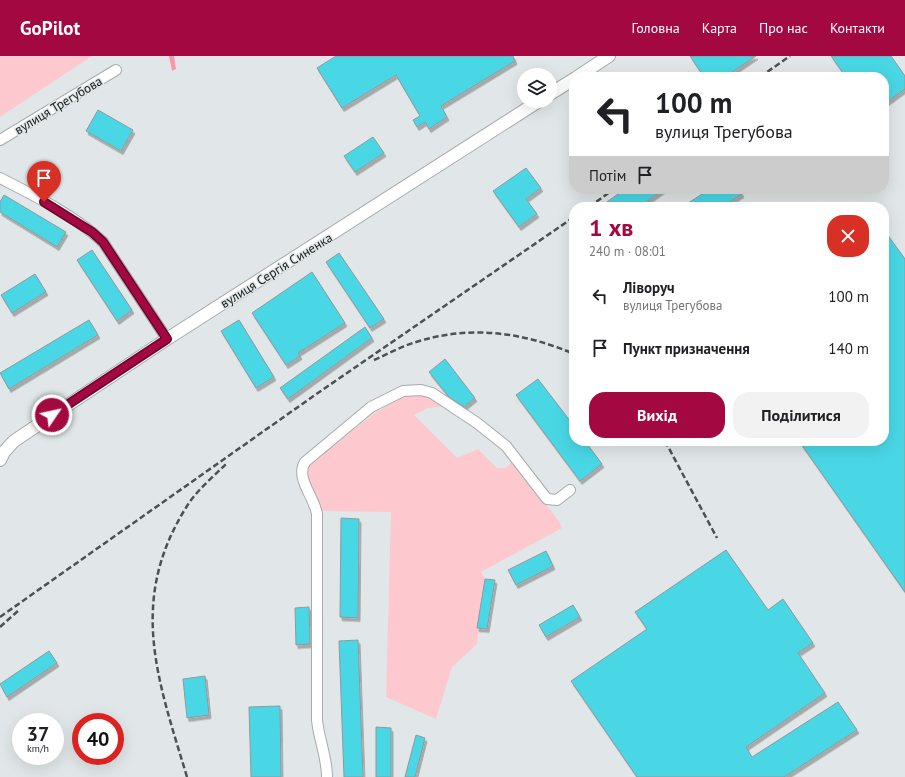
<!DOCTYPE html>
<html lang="uk">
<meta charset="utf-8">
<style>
:root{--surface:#fff;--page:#f2f2f2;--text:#202124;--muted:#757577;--accent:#a30840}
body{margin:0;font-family:"PT Sans",sans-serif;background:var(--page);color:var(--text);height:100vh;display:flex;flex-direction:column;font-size:15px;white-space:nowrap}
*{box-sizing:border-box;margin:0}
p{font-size:13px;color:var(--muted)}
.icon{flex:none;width:22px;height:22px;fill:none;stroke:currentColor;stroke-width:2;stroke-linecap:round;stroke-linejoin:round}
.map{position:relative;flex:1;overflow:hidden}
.drawer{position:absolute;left:569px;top:146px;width:320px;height:244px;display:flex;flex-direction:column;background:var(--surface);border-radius:16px;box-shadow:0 4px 16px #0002}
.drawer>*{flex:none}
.banner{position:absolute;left:569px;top:16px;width:320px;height:122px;border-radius:16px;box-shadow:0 4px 16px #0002;background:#fff;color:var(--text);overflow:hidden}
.buttons{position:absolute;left:517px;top:12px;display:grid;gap:8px}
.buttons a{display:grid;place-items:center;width:40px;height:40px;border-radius:50%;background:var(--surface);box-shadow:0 4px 16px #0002;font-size:20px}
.speed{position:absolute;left:12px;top:657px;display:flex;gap:8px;font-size:20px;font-weight:700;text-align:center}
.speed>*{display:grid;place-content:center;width:52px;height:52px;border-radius:50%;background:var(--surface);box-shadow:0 4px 16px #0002;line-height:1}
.speed small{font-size:10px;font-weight:400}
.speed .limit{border:6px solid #d22;background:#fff;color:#111}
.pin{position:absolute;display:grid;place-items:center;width:34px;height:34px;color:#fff;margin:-41px -17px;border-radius:50% 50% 50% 0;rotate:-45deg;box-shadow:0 0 4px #0007}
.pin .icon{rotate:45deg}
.me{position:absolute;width:44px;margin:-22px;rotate:56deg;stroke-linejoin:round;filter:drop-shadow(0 0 3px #0008)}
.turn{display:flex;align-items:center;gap:14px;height:84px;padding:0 20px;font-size:18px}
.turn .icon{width:52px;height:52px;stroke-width:2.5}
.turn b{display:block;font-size:28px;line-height:34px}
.then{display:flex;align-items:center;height:38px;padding:0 20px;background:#0003;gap:8px;font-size:15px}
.round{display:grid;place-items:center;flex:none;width:42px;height:42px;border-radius:16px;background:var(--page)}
.overview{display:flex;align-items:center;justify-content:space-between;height:68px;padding:0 20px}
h1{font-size:24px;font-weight:600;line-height:30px;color:var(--accent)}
.button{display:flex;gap:8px;margin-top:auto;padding:8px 20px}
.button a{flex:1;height:46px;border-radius:16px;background:var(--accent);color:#fff;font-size:16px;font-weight:600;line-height:46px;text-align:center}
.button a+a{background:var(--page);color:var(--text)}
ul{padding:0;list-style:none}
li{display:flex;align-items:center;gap:12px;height:52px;padding:0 20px}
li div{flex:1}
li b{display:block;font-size:15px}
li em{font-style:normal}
header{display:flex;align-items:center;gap:24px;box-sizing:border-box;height:56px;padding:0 20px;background:var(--accent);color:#fff}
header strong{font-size:19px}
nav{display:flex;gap:22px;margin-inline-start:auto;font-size:14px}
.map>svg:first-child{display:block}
.green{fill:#fdc9cf}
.water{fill:#fb98a7}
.building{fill:#4ad7e5;stroke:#929899;filter:url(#shadow)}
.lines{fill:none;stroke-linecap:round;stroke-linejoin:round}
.minor-casing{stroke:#a5abac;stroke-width:12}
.tertiary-casing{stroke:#a5abac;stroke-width:14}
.minor{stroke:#fff;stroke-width:10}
.tertiary{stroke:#fff;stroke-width:12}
.rail{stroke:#4d5151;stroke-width:2.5;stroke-dasharray:6 3;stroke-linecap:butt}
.route-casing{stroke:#6a052a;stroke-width:10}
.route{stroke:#a30840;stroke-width:7}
.labels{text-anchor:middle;stroke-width:3;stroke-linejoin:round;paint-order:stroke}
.street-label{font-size:13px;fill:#161919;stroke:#e1e7e8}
</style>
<header>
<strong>GoPilot</strong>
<nav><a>Головна</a><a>Карта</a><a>Про нас</a><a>Контакти</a></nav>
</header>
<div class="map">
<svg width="905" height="721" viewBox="0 0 905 721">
<defs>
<filter id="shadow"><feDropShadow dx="2" dy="3.5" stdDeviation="0" flood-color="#0004"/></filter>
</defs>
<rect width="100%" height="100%" fill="#e1e7e8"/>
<g class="green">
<path d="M0 0H92L0 61Z"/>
<path d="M403 340H424L447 350 428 352 414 359 457 402 478 393 497 412H506L512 406 559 465 562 472 481 516 485 523 477 588 452 611 436 663 386 641 391 456 322 455 306 420 309 408 375 357Z"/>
</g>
<path class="water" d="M169 0H174L176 13 172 15Z"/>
<g class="building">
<path d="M336 0H513L515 5 441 50 447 61 429 73 425 66 417 71 413 64 420 60 396 19 342 52 317 12Z"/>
<path d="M690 0H756L725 21H704Z"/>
<path d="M831 0H891L905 20V33L884 48V21H846Z"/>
<path d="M98 54 133 74 121 95 86 75Z"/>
<path d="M373 81 384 97 355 116 344 100Z"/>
<path d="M526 112 541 132 526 143 537 158 519 171 493 135Z"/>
<path d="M625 133H664L639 151H610L607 146Z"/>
<path d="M710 133H739L742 138 722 151H682Z"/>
<path d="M4 139 66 176 57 191 0 156V146Z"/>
<path d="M884 174 905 203V536L799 385H884Z"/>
<path d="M92 194 132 254 117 265 77 204Z"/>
<path d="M339 197 384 263 370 272 326 206Z"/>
<path d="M312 216 345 267 298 297 300 300 286 309 252 257Z"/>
<path d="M35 218 46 236 12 257 1 239Z"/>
<path d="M89 264 98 279 9 333 0 317Z"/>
<path d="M239 264 274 321 256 332 221 275Z"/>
<path d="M365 271 372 282 288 343 280 332Z"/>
<path d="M445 303 475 342 464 351 449 341 429 316Z"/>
<path d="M538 323 574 370V385H585L602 408 580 425 516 339Z"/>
<path d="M341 462 359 463 358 562 340 561Z"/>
<path d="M726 494 768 554 783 543 813 587 798 597 825 637 746 691 752 701 838 646 857 674 784 721H637L571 625 647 573 635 556Z"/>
<path d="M546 495 553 510 516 529 508 514Z"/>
<path d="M485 523 495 524 487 573 477 572Z"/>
<path d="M573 549 580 561 546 581 539 569Z"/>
<path d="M309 551 310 588 296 589 295 552Z"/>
<path d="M358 584 363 721H344L339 585Z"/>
<path d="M49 595 57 607 7 641 0 628Z"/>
<path d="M205 620 209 659 187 662 183 623Z"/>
<path d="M280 650 281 721H251L249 651Z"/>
<path d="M376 671 391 672V721H376Z"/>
<path d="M416 679 425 682 415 721H405Z"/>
</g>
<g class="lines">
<defs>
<g id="minor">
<path d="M0 84 116 14"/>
<path d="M0 122C35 140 74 159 103 186L167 283"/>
<path d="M327 721C327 701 319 684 317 664V458C314 440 295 422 305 406L371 351 403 335 421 334 432 337 477 367 506 390 547 443 557 444 570 434"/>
</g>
<g id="tertiary">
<path d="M577 21 609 0"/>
<path d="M550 38 574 23"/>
<path d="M0 404 4 396 14 385 167 283 539 45"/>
</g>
</defs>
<use href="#minor" class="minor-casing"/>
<use href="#tertiary" class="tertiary-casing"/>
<use href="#minor" class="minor"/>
<use href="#tertiary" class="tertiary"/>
<g class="rail">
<path d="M760 21 790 0"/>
<path d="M589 151 614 133"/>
<path d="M374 304C388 298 402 290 416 286 470 269 523 276 574 298"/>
<path d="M665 385 717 482"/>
<path d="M0 561 315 339 574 161"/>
<path d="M0 571 19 554"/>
<path d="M187 721C158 624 127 545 187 450 197 434 213 421 226 408"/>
</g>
</g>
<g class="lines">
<defs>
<path id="route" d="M44 146 92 176 103 186 167 283 52 359"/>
</defs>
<use href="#route" class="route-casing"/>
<use href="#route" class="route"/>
</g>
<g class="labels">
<g class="street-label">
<text transform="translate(58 49) rotate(-31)" y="5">вулиця Трегубова</text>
<text transform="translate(276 214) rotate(-32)" y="5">вулиця Сергія Синенка</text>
</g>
</g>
</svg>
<div class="buttons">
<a><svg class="icon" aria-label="layers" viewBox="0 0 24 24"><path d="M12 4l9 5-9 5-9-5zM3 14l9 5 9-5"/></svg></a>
</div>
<div class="speed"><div>37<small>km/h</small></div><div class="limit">40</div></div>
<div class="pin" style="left:44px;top:146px;background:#d93025"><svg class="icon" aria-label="arrive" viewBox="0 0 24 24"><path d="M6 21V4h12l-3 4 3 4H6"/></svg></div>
<svg class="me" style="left:52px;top:359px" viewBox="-20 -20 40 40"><circle r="17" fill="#a30840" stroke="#fff" stroke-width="3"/><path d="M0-11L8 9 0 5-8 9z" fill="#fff"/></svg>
<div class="banner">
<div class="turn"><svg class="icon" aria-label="left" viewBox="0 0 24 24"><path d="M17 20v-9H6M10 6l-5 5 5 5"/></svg><div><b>100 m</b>вулиця Трегубова</div></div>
<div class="then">Потім<svg class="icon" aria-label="arrive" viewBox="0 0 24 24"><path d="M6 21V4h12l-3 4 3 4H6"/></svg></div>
</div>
<section class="drawer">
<div class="overview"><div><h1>1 хв</h1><p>240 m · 08:01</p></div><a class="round" style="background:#d93025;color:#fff"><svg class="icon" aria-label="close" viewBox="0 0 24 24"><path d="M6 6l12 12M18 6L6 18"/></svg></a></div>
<ul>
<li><svg class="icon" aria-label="left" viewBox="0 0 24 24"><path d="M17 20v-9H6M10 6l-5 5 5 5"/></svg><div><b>Ліворуч</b><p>вулиця Трегубова</p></div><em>100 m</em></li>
<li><svg class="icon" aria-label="arrive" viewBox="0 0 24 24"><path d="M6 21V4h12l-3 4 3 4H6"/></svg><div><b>Пункт призначення</b></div><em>140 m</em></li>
</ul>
<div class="button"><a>Вихід</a><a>Поділитися</a></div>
</section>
</div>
